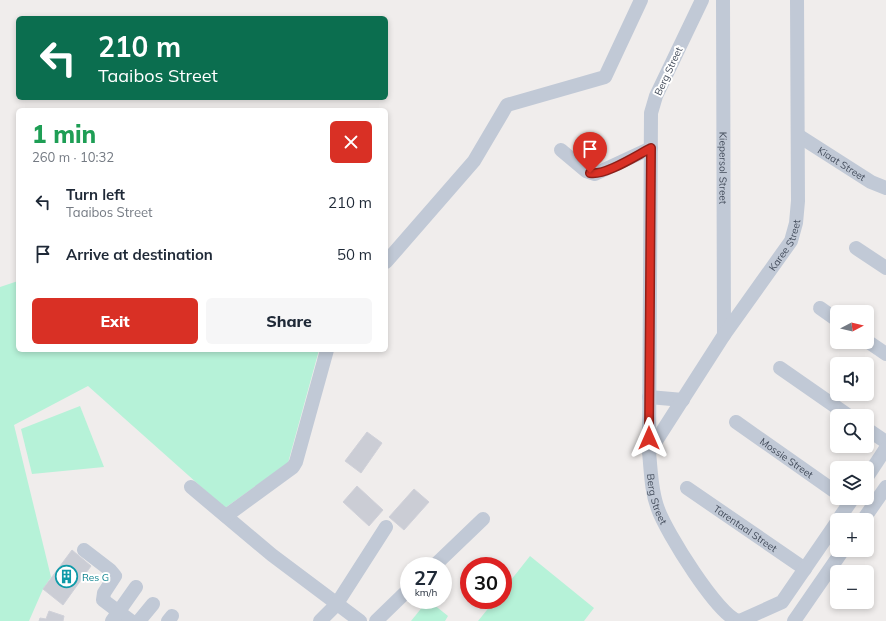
<!DOCTYPE html>
<meta charset="utf-8">
<style>
:root{--surface:#fff;--page:#f6f6f7;--text:#1f2937;--muted:#747a83;--accent:#d93025}
body{margin:0;font-family:Mulish,sans-serif;background:var(--page);color:var(--text);height:100vh;display:flex;flex-direction:column;font-size:15px;white-space:nowrap}
*{box-sizing:border-box;margin:0}
p{font-size:13px;color:var(--muted)}
.icon{flex:none;width:22px;height:22px;fill:none;stroke:currentColor;stroke-width:2;stroke-linecap:round;stroke-linejoin:round}
.map{position:relative;flex:1;overflow:hidden}
.drawer{position:absolute;left:16px;top:108px;width:372px;height:244px;display:flex;flex-direction:column;background:var(--surface);border-radius:6px;box-shadow:0 2px 6px #0003}
.drawer>*{flex:none}
.hud{position:absolute;left:16px;top:16px;width:372px;height:84px;border-radius:6px;box-shadow:0 2px 6px #0003;background:#0b6e4f;color:#fff;overflow:hidden}
.needle{width:26px;rotate:83deg}
.buttons{position:absolute;left:830px;top:305px;display:grid;gap:8px}
.buttons a{display:grid;place-items:center;width:44px;height:44px;border-radius:6px;background:var(--surface);box-shadow:0 2px 6px #0003;font-size:20px}
.speed{position:absolute;left:400px;top:557px;display:flex;gap:8px;font-size:20px;font-weight:700;text-align:center}
.speed>*{display:grid;place-content:center;width:52px;height:52px;border-radius:50%;background:var(--surface);box-shadow:0 2px 6px #0003;line-height:1}
.speed small{font-size:10px;font-weight:400}
.speed .limit{border:6px solid #d22;background:#fff;color:#111}
.pin{position:absolute;display:grid;place-items:center;width:34px;height:34px;color:#fff;margin:-41px -17px;border-radius:50% 50% 50% 0;rotate:-45deg;box-shadow:0 0 4px #0007}
.pin .icon{rotate:45deg}
.me{position:absolute;width:44px;margin:-22px;rotate:0deg;stroke-linejoin:round;filter:drop-shadow(0 0 3px #0008)}
.turn{display:flex;align-items:center;gap:14px;height:84px;padding:0 16px;font-size:18px}
.turn .icon{width:52px;height:52px;stroke-width:2.5}
.turn b{display:block;font-size:28px;line-height:34px}
.round{display:grid;place-items:center;flex:none;width:42px;height:42px;border-radius:6px;background:var(--page)}
.head{display:flex;align-items:center;justify-content:space-between;height:68px;padding:0 16px}
h1{font-size:24px;font-weight:800;line-height:30px;color:#1e9e55}
.action{display:flex;gap:8px;margin-top:auto;padding:8px 16px}
.action a{flex:1;height:46px;border-radius:6px;background:var(--accent);color:#fff;font-size:16px;font-weight:800;line-height:46px;text-align:center}
.action a+a{background:var(--page);color:var(--text)}
ul{padding:0;list-style:none}
li{display:flex;align-items:center;gap:12px;height:52px;padding:0 16px}
li div{flex:1}
li b{display:block;font-size:15px}
li em{font-style:normal}
.map>svg:first-child{display:block}
.green{fill:#b6f2d8}
.building{fill:#cbcdd5;stroke:#d0d1d9}
.lines{fill:none;stroke-linecap:round;stroke-linejoin:round}
.minor{stroke:#c1c9d6;stroke-width:14}
.route-casing{stroke:#8d1f18;stroke-width:10}
.route{stroke:#d93025;stroke-width:7}
.labels{text-anchor:middle;stroke-width:4;stroke-linejoin:round;paint-order:stroke}
.street-label{font-size:10px;fill:#434c5b;stroke:#fff}
.culture-label{font-size:10px;fill:#0d838f;stroke:#fff;text-anchor:start}
</style>
<div class="map">
<svg width="886" height="621" viewBox="0 0 886 621">
<rect width="100%" height="100%" fill="#f0edec"/>
<g class="green">
<path d="M18 281V350H319L288 463 225 508 88 386 14 425 51 577 43 589 29 621H0V287Z"/>
<path d="M80 406 104 467 32 474 21 429Z"/>
<path d="M530 556 594 608 584 621H478L495 600H503V590Z"/>
<path d="M428 600 448 616 445 621H411Z"/>
</g>
<g class="building">
<path d="M367 432 382 443 361 473 345 461Z"/>
<path d="M357 486 383 510 369 526 343 502Z"/>
<path d="M414 489 429 502 404 530 389 517Z"/>
<path d="M72 550 91 566 63 605 43 589Z"/>
<path d="M49 611 64 616 63 621H39L40 618 46 619Z"/>
</g>
<g class="lines">
<g class="minor">
<path id="s1" d="M702 0 656 96 651 113 649 452C651 471 651 491 658 509 665 530 719 618 739 621"/>
<path id="s2" d="M723 0 724 335"/>
<path id="s3" d="M799 136 871 182 886 188"/>
<path d="M561 150 586 171 595 174 651 148"/>
<path d="M856 248 886 268"/>
<path d="M386 262 474 161 507 105 605 77 641 0"/>
<path d="M820 308 837 320"/>
<path d="M867 341 886 354"/>
<path d="M780 368 849 416"/>
<path d="M649 397 683 400"/>
<path id="s4" d="M736 422 837 493"/>
<path d="M867 429 886 442"/>
<path id="s5" d="M649 452 724 335 791 241 796 223 798 201 797 0"/>
<path d="M867 477 886 448"/>
<path d="M191 487 272 555 360 621"/>
<path id="s6" d="M687 488 805 569"/>
<path d="M226 516 293 467 296 462 327 350"/>
<path d="M838 520 853 498"/>
<path d="M863 520 886 487"/>
<path d="M84 550 110 570 115 576 104 593 103 600 131 621"/>
<path d="M434 566 483 519"/>
<path d="M112 621 136 587"/>
<path d="M139 621 153 604"/>
<path d="M168 621 172 616"/>
<path d="M320 621 336 605 386 527"/>
<path d="M376 621 409 589"/>
<path d="M740 621 782 602 837 522"/>
<path d="M794 621 843 550"/>
</g>
</g>
<g class="lines">
<defs>
<path id="route" d="M590 173C605 176 637 155 651 148L649 438"/>
</defs>
<use href="#route" class="route-casing"/>
<use href="#route" class="route"/>
</g>
<defs>
<symbol id="building-ring" viewBox="-11 -11 22 22"><circle r="9.5" fill="#fff" stroke="#0f9aa8" stroke-width="1.5"/><path d="M-4-6H4V6H1V3H-1V6H-4ZM-2.5-4.3h1.7v1.8h-1.7ZM.8-4.3h1.7v1.8H.8ZM-2.5-1h1.7V.8h-1.7ZM.8-1h1.7V.8H.8Z" fill="#0f9aa8"/></symbol>
</defs>
<g fill-rule="evenodd">
<use href="#building-ring" x="54" y="564" width="25" height="25"/>
</g>
<g class="labels">
<g class="street-label">
<text transform="translate(668 71) rotate(-65)" y="4">Berg Street</text>
<text dy="4" stroke="none"><textPath href="#s3" startOffset="51">Kiaat Street</textPath></text>
<text dy="4" stroke="none"><textPath href="#s2" startOffset="168">Kiepersol Street</textPath></text>
<text dy="4" stroke="none"><textPath href="#s5" startOffset="248">Karee Street</textPath></text>
<text dy="4" stroke="none"><textPath href="#s4" startOffset="62">Mossie Street</textPath></text>
<text dy="4" stroke="none"><textPath href="#s1" startOffset="511">Berg Street</textPath></text>
<text dy="4" stroke="none"><textPath href="#s6" startOffset="71">Tarentaal Street</textPath></text>
</g>
<g class="culture-label">
<text x="82" y="581">Res G</text>
</g>
</g>
</svg>
<div class="buttons">
<a><svg class="needle" viewBox="-14 -14 28 28"><path d="M0-13l5 13h-10z" fill="#e53935"/><path d="M0 13l5-13h-10z" fill="#747a83"/></svg></a>
<a><svg class="icon" aria-label="sound" viewBox="0 0 24 24"><path d="M4 9h4l5-4v14l-5-4H4zM17 9q2 3 0 6"/></svg></a>
<a><svg class="icon" aria-label="search" viewBox="0 0 24 24"><circle cx="10" cy="10" r="6"/><path d="M15 15l6 6"/></svg></a>
<a><svg class="icon" aria-label="layers" viewBox="0 0 24 24"><path d="M12 4l9 5-9 5-9-5zM3 14l9 5 9-5"/></svg></a>
<a>+</a>
<a>−</a>
</div>
<div class="speed"><div>27<small>km/h</small></div><div class="limit">30</div></div>
<div class="pin" style="left:590px;top:173px;background:#d93025"><svg class="icon" aria-label="arrive" viewBox="0 0 24 24"><path d="M6 21V4h12l-3 4 3 4H6"/></svg></div>
<svg class="me" style="left:649px;top:438px" viewBox="-20 -20 40 40"><path d="M0-17L14 15 0 8-14 15z" fill="#d93025" stroke="#fff" stroke-width="4"/></svg>
<div class="hud">
<div class="turn"><svg class="icon" aria-label="left" viewBox="0 0 24 24"><path d="M17 20v-9H6M10 6l-5 5 5 5"/></svg><div><b>210 m</b>Taaibos Street</div></div>
</div>
<section class="drawer">
<div class="head"><div><h1>1 min</h1><p>260 m · 10:32</p></div><a class="round" style="background:#d93025;color:#fff"><svg class="icon" aria-label="close" viewBox="0 0 24 24"><path d="M6 6l12 12M18 6L6 18"/></svg></a></div>
<ul>
<li><svg class="icon" aria-label="left" viewBox="0 0 24 24"><path d="M17 20v-9H6M10 6l-5 5 5 5"/></svg><div><b>Turn left</b><p>Taaibos Street</p></div><em>210 m</em></li>
<li><svg class="icon" aria-label="arrive" viewBox="0 0 24 24"><path d="M6 21V4h12l-3 4 3 4H6"/></svg><div><b>Arrive at destination</b></div><em>50 m</em></li>
</ul>
<div class="action"><a>Exit</a><a>Share</a></div>
</section>
</div>
